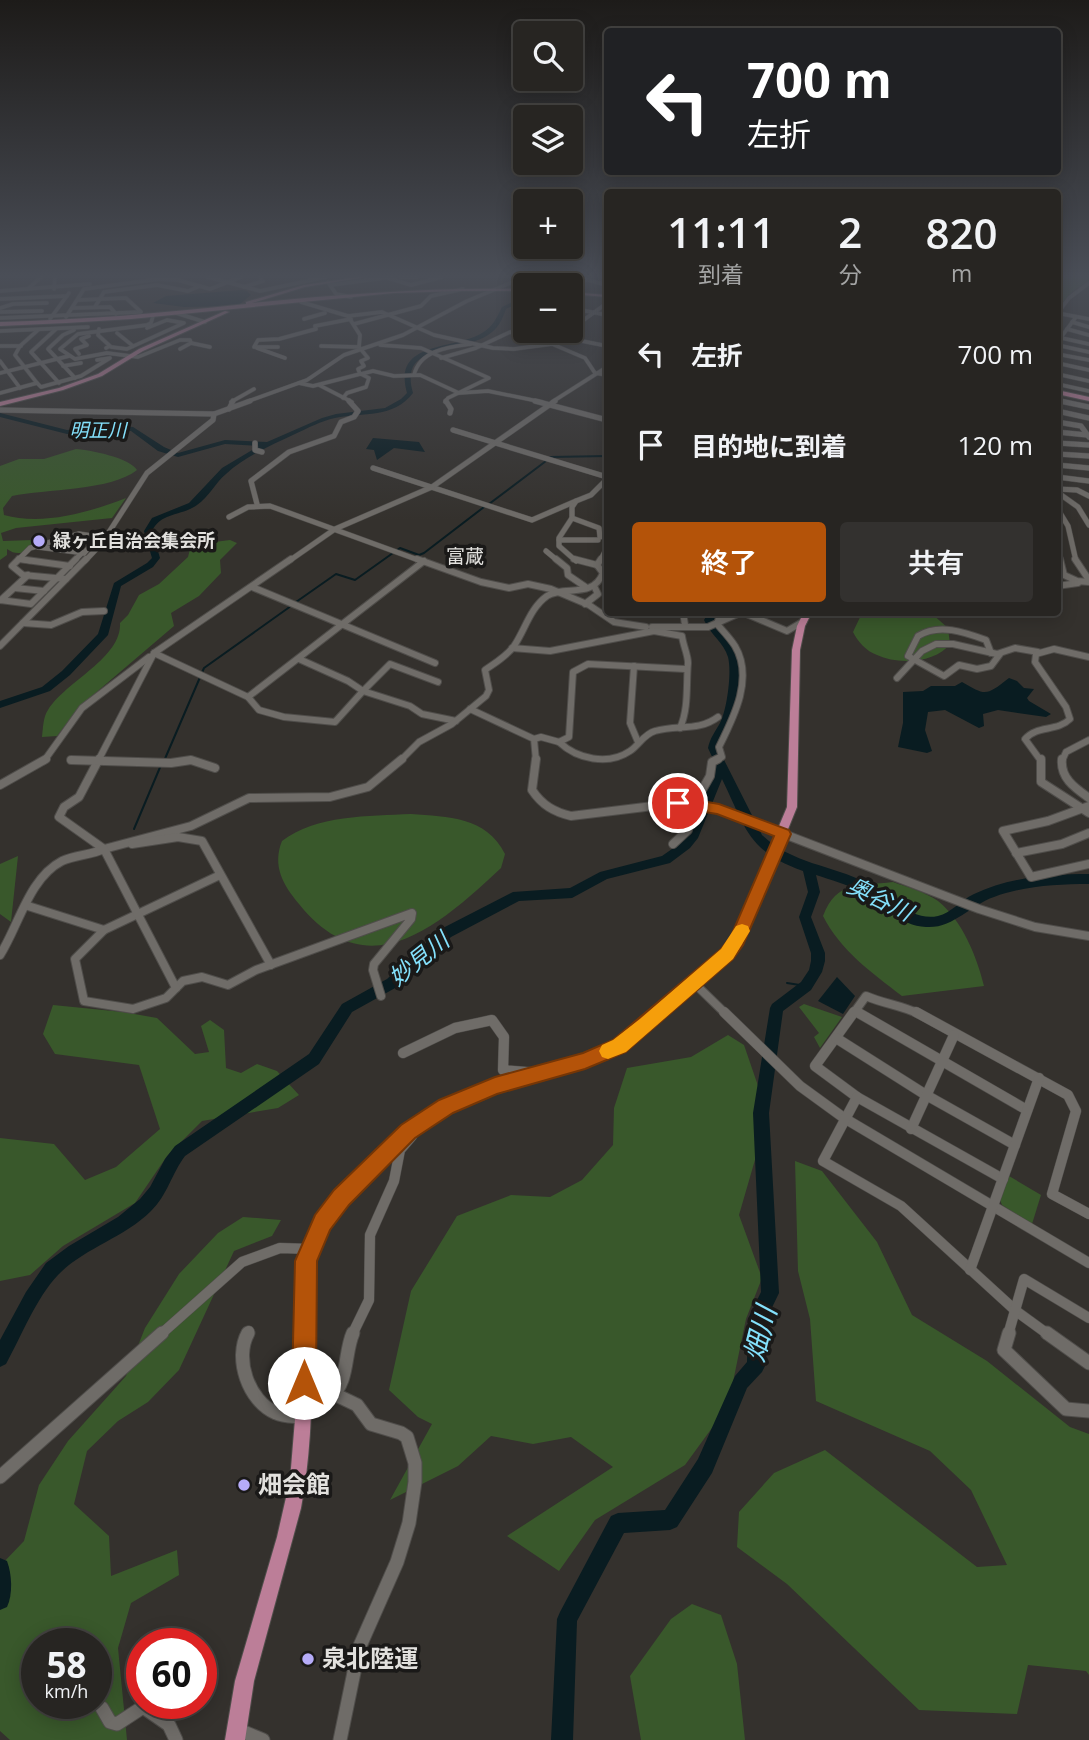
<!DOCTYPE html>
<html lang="ja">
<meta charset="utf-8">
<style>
:root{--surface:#272522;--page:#33312f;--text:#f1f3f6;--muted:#a4a5a5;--line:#434240;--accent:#b45309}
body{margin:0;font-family:"Open Sans","Noto Sans JP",sans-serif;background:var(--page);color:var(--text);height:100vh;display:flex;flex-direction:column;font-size:26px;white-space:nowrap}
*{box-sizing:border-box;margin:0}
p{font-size:23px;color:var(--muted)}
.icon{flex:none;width:38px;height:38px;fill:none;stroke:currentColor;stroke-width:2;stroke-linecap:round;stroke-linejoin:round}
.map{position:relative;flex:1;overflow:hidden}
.panel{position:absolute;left:604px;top:189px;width:457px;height:427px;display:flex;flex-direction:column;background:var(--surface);border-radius:7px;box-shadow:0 4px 18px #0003,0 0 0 2px var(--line)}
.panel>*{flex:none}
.top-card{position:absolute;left:604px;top:28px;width:457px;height:147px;border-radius:7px;box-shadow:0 4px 18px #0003,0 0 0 2px var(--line);background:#202124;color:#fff;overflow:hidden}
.tools{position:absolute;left:513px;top:21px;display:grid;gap:14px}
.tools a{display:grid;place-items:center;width:70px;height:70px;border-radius:7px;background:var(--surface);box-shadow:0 4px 18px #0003,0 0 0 2px var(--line);font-size:35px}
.speed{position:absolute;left:21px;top:1628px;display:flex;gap:14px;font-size:35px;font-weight:700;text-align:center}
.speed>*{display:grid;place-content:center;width:91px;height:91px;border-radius:50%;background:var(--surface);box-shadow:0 4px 18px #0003,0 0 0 2px var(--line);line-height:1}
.speed small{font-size:18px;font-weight:400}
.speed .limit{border:10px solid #d22;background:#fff;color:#111}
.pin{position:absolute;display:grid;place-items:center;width:60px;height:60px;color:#fff;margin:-30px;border:4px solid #fff;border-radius:50%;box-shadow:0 2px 7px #0007}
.me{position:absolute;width:77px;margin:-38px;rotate:0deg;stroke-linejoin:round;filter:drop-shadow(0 0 5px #0008)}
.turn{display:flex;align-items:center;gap:24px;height:147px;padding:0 28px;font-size:32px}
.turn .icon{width:91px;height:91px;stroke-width:2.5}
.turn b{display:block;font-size:49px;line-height:60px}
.eta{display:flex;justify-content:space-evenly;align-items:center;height:119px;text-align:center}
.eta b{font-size:42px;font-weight:600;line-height:49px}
.action{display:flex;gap:14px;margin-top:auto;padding:14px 28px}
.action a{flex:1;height:80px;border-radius:7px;background:var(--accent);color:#fff;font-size:28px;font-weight:600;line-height:80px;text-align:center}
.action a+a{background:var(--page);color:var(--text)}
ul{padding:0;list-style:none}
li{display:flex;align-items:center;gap:21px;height:91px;padding:0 28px}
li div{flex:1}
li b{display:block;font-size:26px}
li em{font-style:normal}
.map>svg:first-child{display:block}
.green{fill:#39582b;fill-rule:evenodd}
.water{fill:#091c21}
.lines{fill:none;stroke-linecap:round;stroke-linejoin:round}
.stream{stroke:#091c21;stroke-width:2}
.river{fill:#091c21;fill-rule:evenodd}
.minor-far5-casing{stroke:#4f4d4a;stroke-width:4.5}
.minor-far4-casing{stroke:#4f4d4a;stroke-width:6}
.minor-far3-casing{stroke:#4f4d4a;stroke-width:8}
.minor-far2-casing{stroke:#4f4d4a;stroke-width:10}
.minor-far1-casing{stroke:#4f4d4a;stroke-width:11}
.minor-casing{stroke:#4f4d4a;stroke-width:15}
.major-casing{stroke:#4f4d4a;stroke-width:2}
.minor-far5{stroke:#6f6c68;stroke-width:3.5}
.minor-far4{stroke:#6f6c68;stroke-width:5}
.minor-far3{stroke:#6f6c68;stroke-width:6}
.minor-far2{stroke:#6f6c68;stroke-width:8}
.minor-far1{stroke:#6f6c68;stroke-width:10}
.minor{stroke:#6f6c68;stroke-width:13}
.major{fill:#bc7e98;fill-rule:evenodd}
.route{fill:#b45309;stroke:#753606;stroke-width:2}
.slow{fill:#f59e0b}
.poi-dot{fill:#b6acf8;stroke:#1a1918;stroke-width:2.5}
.labels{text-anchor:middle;stroke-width:7;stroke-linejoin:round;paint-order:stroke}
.far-poi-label{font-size:18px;font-weight:bold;fill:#e2e1de;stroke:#1a1918;text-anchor:start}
.far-water-label{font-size:19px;font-style:italic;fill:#84e1fc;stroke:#1a1918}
.far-neighbourhood-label{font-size:19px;fill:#e2e1de;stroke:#1a1918}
.water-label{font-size:23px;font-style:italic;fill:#84e1fc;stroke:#1a1918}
.near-poi-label{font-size:24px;font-weight:bold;fill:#e2e1de;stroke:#1a1918;text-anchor:start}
.near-water-label{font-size:28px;font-style:italic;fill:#84e1fc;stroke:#1a1918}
</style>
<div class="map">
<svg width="1089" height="1740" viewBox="0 0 1089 1740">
<rect width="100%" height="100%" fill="#34312d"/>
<g class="green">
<path d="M1057 277H1089V280L1073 291 1057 308Z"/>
<path d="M76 449C91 450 130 458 137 470 111 491 45 489 12 496L3 508 4 515C43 526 90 512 126 498L112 518 16 528 1 533 3 541 33 540 36 545C26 552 18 557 7 549V555L0 560V466L19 459H44Z"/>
<path d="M230 540 237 543 220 560 221 573 199 596 171 613 174 626 79 707 57 736 42 737C43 729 43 717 48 710 66 681 122 658 120 623L128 615 139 595 159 584 188 557 191 545Z"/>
<path d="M862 613H931L948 628 950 644C936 663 898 665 877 655 866 651 858 642 853 632Z"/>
<path d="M411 814C448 817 486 816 505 854L501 868C440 925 368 990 299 904 283 885 272 866 282 841 316 815 369 816 411 814Z"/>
<path d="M18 856 11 922 0 914V864Z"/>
<path d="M893 882C907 887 925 892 938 901 962 920 977 957 984 986L902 996C872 973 840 950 823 916 837 880 859 886 893 882Z"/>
<path d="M804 1004 842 1017 820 1048 814 1037 819 1033 799 1007Z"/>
<path d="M53 1005 123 1012 157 1018 195 1054 209 1052 201 1026 210 1020 224 1030 226 1068 241 1073 257 1064 277 1071 299 1095 278 1108 202 1121 167 1156 135 1203 63 1246 30 1275 0 1281V1138L54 1144 85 1180 116 1167 160 1129 139 1065 55 1054 43 1034Z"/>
<path d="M728 1035 744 1045 768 1115 739 1215 762 1278 746 1319 728 1406 685 1465 595 1520 559 1571 507 1536 613 1467 571 1437 533 1444 491 1436 458 1466 390 1500 432 1424 418 1417 389 1390 411 1291 457 1216 511 1195 550 1197 582 1180 613 1145 614 1108 627 1068 691 1057Z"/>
<path d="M795 1161 822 1171 877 1242 912 1315 987 1361 1070 1427 1089 1434V1675L1086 1671 1028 1665 1017 1714 919 1710 787 1584 737 1547 739 1512 774 1473 825 1450 977 1567 1007 1565 971 1490 930 1451 816 1401 810 1319 798 1271Z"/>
<path d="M1009 1176 1041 1195 1032 1224 1002 1205 1000 1200Z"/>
<path d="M243 1217 281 1220 272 1236 234 1251 179 1370 148 1402 118 1421 87 1451 74 1504 109 1536 111 1576 177 1550 179 1575 131 1603 118 1648 127 1740H10L0 1731V1566L24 1541 39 1485 68 1441 126 1376 145 1328 179 1274 218 1233ZM37 1643H96V1703H37Z"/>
<path d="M692 1604 721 1615 737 1664 745 1740H641L630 1676 671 1619Z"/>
</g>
<g class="water">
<path d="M242 290 247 291 251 295 240 304 232 306 184 307 153 303 166 296Z"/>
<path d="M373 438 419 442 425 452 394 448 377 460 374 450 366 449Z"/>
<path d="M1009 678 1017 681 1024 688 1034 689 1027 698 1029 701 1051 714 1046 717 998 710 983 714 984 726 979 728 945 710 928 712 925 730 932 751 927 753 898 747 903 723V692L923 691 931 686H955L962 682C986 696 986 696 1009 678Z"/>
<path d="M837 977 855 996 843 1014 818 1001Z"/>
</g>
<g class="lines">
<g class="stream">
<path d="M550 457 607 456"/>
<path d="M489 504 546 461"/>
<path d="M296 602 336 574 355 580 400 548 419 555 424 553 484 507"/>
<path d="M164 761 204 668 291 606"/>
<path d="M134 829 161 765"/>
<path d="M787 983 806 986"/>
</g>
<g class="river">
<path d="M547 277H552L549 285H543Z"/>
<path d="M525 296V300L506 309C502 320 498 329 488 335 459 354 398 342 413 393 393 419 364 412 335 418 321 421 308 428 295 434 272 445 245 456 226 474 215 483 209 497 197 505 182 516 161 512 152 531L160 558 153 567 121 586 108 635 70 675 50 691 0 708V701L42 687 62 671 98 634 114 583 147 563 152 558 144 531 152 518 189 503 222 468 259 446 225 444 178 457 158 451 131 431 111 429 67 434 0 417V413L67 430 111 425 133 427 164 447 178 453 225 440 267 442 322 418 336 414 385 408 401 399 407 393C392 340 453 351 482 333 493 327 497 317 502 307Z"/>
<path d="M709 612H718L714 620C719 634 733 643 738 657 742 672 737 709 730 723 726 732 720 738 718 748L762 835C792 864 832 865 867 883 889 894 910 922 938 916 951 913 961 900 974 894 1009 877 1051 874 1089 874V884C1057 884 1024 886 994 897 970 905 953 929 926 927 900 926 882 904 861 892 847 884 831 880 816 875L820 892 811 917 825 953V961L822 972 811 990 783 1011 769 1113 779 1293 766 1320 765 1366 762 1372 747 1388 712 1473 677 1527 670 1530 624 1533 577 1621 573 1740H551L557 1619 560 1612 611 1516 618 1513 665 1510 698 1459 735 1376 747 1362 748 1319 761 1292 753 1113 770 1008 772 1004 801 982 809 970 811 961V953L799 917 808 892 803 871C747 851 746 828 722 779L698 838 690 848 670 863 607 879 572 898 519 901 451 937 397 987 352 1012 319 1064 185 1156C172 1173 167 1196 151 1211 124 1238 84 1248 58 1275 36 1298 21 1337 6 1364L0 1367V1340L26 1292 46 1263 69 1246 118 1217 140 1199 150 1187 165 1159 175 1146 309 1054 342 1004 387 979 441 929 513 892 570 888 600 872 662 856 682 842 689 833 713 773 714 761 708 748C710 738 715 732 720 723 727 710 732 672 728 657 724 643 710 634 704 620Z"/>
<path d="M0 1558 7 1561C12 1574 13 1595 7 1607L0 1610Z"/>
</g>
<defs>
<g id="minor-far5">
<path d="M208 277 260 291 326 277"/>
<path d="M400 277H417"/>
<path d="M576 277 607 285"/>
<path d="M388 278 411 285 442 277"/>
<path d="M328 282 336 294 351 297"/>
<path d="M331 285 391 277"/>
<path d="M555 285 565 277"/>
<path d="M244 287 263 281 260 277"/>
<path d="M28 289 41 277"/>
<path d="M54 289 55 277"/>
<path d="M0 291 90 284"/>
<path d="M0 299 67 296"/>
<path d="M95 307 104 292 157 285 188 291 200 286"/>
<path d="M0 308 13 304 47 303"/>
<path d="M73 308 110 307 116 314"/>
<path d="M570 308 607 315"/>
<path d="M0 312 42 311"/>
<path d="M176 313 205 322"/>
<path d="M1057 313 1089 319"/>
<path d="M1057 314 1069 298 1089 283"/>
<path d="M153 316 151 323 147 325 78 334 60 349 75 359 107 353 138 357 180 340H190L191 343 180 349"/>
<path d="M348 316 382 312 434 335 493 348 514 349 552 344 585 358 595 373 607 375"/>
<path d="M66 317 84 289 159 279 178 280 210 289 241 277"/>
<path d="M0 318 141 312 126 298 78 300"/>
<path d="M50 319 69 293"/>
<path d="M304 319 325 313"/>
<path d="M1072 322 1089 327"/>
<path d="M354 324 421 306 431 296 463 289"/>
<path d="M56 329 31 352 59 383"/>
<path d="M99 329 98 335 110 346 106 348"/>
<path d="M1067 329 1089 335"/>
<path d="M74 330 63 335 48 349 75 378"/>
<path d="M570 330 607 303"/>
<path d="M0 331 88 327"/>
<path d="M117 333 133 346"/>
<path d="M562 337 607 346"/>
<path d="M1057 337 1089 344"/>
<path d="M1059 340 1076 317"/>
<path d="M191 343 210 347"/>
<path d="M380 345 421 348 489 378 448 398 445 402"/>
<path d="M1057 345 1089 352"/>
<path d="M0 346H21"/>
<path d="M321 346 359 347"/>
<path d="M111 347 127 349 184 323 167 320 147 328"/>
<path d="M278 347H254L258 340 279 339 316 329 315 326 351 319"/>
<path d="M257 348 285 358"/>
<path d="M79 354 75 349 87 345 81 339 89 336"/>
<path d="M1057 354 1089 360"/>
<path d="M441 358 476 348 510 332 516 334"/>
<path d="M0 361 20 388"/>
<path d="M1057 363 1089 370"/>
<path d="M63 366 81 363"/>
<path d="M0 373 69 356"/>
<path d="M361 374 373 371 394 376 420 375 459 393 488 391 542 402"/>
<path d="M1057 374 1089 381"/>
<path d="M414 375C420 350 449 347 471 344"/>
<path d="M37 383 41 387 81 376 110 358 97 360"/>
<path d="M299 383 313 386 360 374 358 369 364 366 361 361 368 358 359 347 360 335 348 316 301 302"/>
<path d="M1057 384 1089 391"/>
<path d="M319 385 352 402"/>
<path d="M0 393 37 383 15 355 20 346 38 330"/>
<path d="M343 398 347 393 366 387 369 378 361 374"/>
<path d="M1057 400 1068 402"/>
<path d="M231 402 254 389"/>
<path d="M246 402 307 380 344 355 403 335 467 301 525 277"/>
<path d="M552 402 607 367"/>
</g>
<g id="minor-far4">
<path d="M446 401 451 409 450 413"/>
<path d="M535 401 607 420"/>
<path d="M1060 401 1089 407"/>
<path d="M229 409 233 401"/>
<path d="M0 410 214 414 250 401"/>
<path d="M1057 411 1089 418"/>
<path d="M1057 422 1081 426 1089 437"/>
<path d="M453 430 607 477"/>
<path d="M1057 432 1087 435"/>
<path d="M255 443V450L262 452"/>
<path d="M1057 443 1089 445"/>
<path d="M1057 454 1089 456"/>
<path d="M1057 465 1089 468"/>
<path d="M373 468 532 520 576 501"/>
<path d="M1057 477 1089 481"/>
<path d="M1057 489 1077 490 1089 496"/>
<path d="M1057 492 1078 507 1089 525"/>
<path d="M257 504 251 481 289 452 334 436 341 422 354 417 358 411 349 401"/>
<path d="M1057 508 1068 526 1076 561"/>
<path d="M229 517 248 507 270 506 421 561"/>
<path d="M572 518 599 528 600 537"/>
<path d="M559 540H598"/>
<path d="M1057 543 1060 561"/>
<path d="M38 547 84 553"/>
<path d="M546 551 558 561"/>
<path d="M19 559 30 561"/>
<path d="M17 561 30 548 79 534 99 537 84 553"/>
<path d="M74 561 82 553"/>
<path d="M85 561 102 543 147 473 213 420 214 414"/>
<path d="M289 561 335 529 432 487 555 401"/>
<path d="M576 561 559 546V538L572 518V507L576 501 591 495 607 479"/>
<path d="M600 561 607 548"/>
</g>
<g id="minor-far3">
<path d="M19 559 70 566"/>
<path d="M19 559 12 566 23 575 66 579"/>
<path d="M417 559 481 582 509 588 528 584 551 589 589 605 614 622 646 627"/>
<path d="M556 559 567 568 568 575 587 588"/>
<path d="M574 559 597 565"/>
<path d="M1060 559 1064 575 1077 581 1089 582"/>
<path d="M1075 559 1089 580"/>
<path d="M1057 586 1078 583"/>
<path d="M252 587 435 663"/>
<path d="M15 588 44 591"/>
<path d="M0 600 31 604 76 559"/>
<path d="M1 600 28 575"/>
<path d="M585 604 598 594 594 586"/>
<path d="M683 612 685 625"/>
<path d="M23 623 51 625 82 612 104 611"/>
<path d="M652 627H708L742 612 787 631 804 621"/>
<path d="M0 646 86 559"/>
<path d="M512 648 550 651 654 631 682 636C683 645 688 655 688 663 686 684 689 708 680 728"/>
<path d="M154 653 248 697 259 710 284 717 335 722 363 691 348 681 299 659"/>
<path d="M991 653 986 640C964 632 939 623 918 636L908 656 944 676 959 665 977 669 991 666 1000 654"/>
<path d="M634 666 630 723 638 742"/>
<path d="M897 678 922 651 936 644H953L997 654 1015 648 1038 652"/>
<path d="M363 691 410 706 422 714 456 721"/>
<path d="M363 691 390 664 438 682"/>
<path d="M248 697 424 561"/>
<path d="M470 709 534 739 536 761"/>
<path d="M534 739 541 737 559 742 569 737 573 672 588 664 685 669"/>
<path d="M559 742C577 759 608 766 630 751 639 745 644 734 655 731 677 724 698 732 718 717"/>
<path d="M71 760 95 761"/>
<path d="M44 761 82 708 149 657"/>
<path d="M98 761 154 653 291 559"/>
<path d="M186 761H193"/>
<path d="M400 761 419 742 452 724 486 696 489 690 485 670C495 663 507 656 514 646 525 630 530 608 547 596 564 585 593 599 603 573L597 565 601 559"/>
<path d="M715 761 722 757 719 747C734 717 754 678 735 646 730 638 723 631 717 624L721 612"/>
<path d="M1041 761 1025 739C1037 725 1057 732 1070 719L1066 707 1035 662 1036 654 1054 649 1089 657"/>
<path d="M1062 761 1066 752 1089 740"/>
</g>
<g id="minor-far2">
<path d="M99 759 79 797 64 807 59 817 104 849 191 826 249 798 330 797 368 787 402 759"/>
<path d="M536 759 532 790C542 805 554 812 571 816L678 803 719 809 979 909 1035 927 1089 936"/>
<path d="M1041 759V782L1089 813"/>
<path d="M1062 759C1060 778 1075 788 1089 798"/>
<path d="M71 760 171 763 191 760 215 768"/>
<path d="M0 785 46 759"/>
<path d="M1089 806 1048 821 1003 831 1031 877 1089 864"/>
<path d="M132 844 178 837 202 841 271 965"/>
<path d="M673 844 688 830 694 804 710 776 712 762 718 759"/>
<path d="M1016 853 1062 844 1089 833"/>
<path d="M28 906 104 930 220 875"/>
<path d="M104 930 75 959 84 1001 133 1009 166 998 183 981 202 977 228 985 256 970 412 913 411 919 374 964 373 970 381 996"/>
<path d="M0 955C19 925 29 878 62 861 75 855 91 855 104 849L176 988"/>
<path d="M694 983 726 1014"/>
<path d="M855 1011 860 1014"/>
<path d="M853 1014 866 996C884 1004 901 1005 919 1014"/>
</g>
<g id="minor-far1">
<path d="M724 1012 800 1086 844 1118 1089 1263"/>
<path d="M854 1012 815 1066 857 1097 1003 1179"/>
<path d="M857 1012 1027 1110"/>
<path d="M916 1012 1068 1095 1076 1111 1052 1194 1089 1214"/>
<path d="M836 1038 926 1095 1015 1145"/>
<path d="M403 1053 455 1028 492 1020 504 1037 503 1070 539 1073"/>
<path d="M857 1097 823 1161 901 1206 1016 1311 1049 1335"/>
<path d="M911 1129 954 1035"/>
<path d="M970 1270 1039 1078"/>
<path d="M160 1335 242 1262 280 1248 310 1249"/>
<path d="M247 1335 249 1331"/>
<path d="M352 1335 369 1300 370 1235 394 1181 400 1150 412 1136V1129"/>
<path d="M1008 1335 1024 1279 1089 1318"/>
</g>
<g id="minor">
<path d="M248 1333C234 1358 248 1401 276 1413 284 1417 294 1416 303 1417"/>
<path d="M1009 1333 1004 1350 1066 1409 1089 1411"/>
<path d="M1047 1333 1089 1363"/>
<path d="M334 1394 357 1405 371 1424 401 1433 407 1437 415 1463V1482L409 1523 397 1562 359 1648 340 1740"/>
<path d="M304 1409C312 1405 323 1402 330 1397 349 1383 344 1353 353 1333"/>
<path d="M0 1477 162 1333"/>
<path d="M102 1708 110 1722 117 1724 143 1707 169 1725 176 1740"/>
<path d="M239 1730 263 1740"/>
</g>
<g id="major">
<path d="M358 277H367L305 287 252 303C343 294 433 287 525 289V291H460L394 293 131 319 66 323 0 326V322C82 320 164 313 246 304V302L304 285Z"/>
<path d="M570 292 607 295V297L570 294Z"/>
<path d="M225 311 229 312 143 351 102 376 63 390 0 406V402L59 388 98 374 139 349Z"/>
<path d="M1057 390 1089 397V401L1057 394Z"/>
<path d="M804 612H812L805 626 800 650 797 807 743 940 731 957 624 1050 585 1067 466 1102 413 1135 346 1202 327 1227 313 1261 311 1281C312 1357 315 1433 301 1508L254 1681 245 1740H225L235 1681 277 1537 290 1480 297 1395V1281L299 1261 317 1217 336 1192 403 1127 458 1093 584 1056 616 1042 723 951 732 938 787 807 792 650 797 626Z"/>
</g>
</defs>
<use href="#minor-far5" class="minor-far5-casing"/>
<use href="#minor-far4" class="minor-far4-casing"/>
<use href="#minor-far3" class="minor-far3-casing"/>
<use href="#minor-far2" class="minor-far2-casing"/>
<use href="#minor-far1" class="minor-far1-casing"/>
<use href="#minor" class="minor-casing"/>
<use href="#major" class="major-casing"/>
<use href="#minor-far5" class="minor-far5"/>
<use href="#minor-far4" class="minor-far4"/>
<use href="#minor-far3" class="minor-far3"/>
<use href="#minor-far2" class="minor-far2"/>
<use href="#minor-far1" class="minor-far1"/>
<use href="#minor" class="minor"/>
<use href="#major" class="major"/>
</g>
<linearGradient id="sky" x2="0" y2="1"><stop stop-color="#1d1b19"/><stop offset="0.53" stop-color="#4a4e57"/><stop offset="1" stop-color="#4a4e57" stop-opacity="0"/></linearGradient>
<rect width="1089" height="520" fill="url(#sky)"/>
<path class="route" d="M678 797 719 804 789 830 791 834 743 945 733 959 626 1052 585 1069 497 1094 453 1113 415 1138 349 1205 330 1230 317 1261 316 1383 312 1391 304 1395 295 1391 292 1383 295 1261 315 1215 334 1190 401 1125 439 1100 495 1077 583 1053 613 1040 721 949 731 936 774 836 717 814 673 807 670 803Z"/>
<path class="slow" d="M742 924 748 926 750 931 733 959 626 1052 608 1059 602 1057 599 1051 602 1045 613 1040 640 1019 721 949 736 926Z"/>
<g class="poi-dot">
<circle cx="39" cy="541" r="7"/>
<circle cx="244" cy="1485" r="7"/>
<circle cx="308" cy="1659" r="7"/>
</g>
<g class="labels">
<g class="far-poi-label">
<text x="53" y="547">緑ヶ丘自治会集会所</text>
</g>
<g class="far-water-label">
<text x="98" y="437">明正川</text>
</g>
<g class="far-neighbourhood-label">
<text x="465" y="563">富蔵</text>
</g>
<g class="water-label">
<text transform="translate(880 899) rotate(26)" y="8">奥谷川</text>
<text transform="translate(419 959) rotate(-39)" y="8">妙見川</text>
</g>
<g class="near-poi-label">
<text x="258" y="1493">畑会館</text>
<text x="322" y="1667">泉北陸運</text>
</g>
<g class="near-water-label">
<text transform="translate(760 1334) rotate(-76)" y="10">畑川</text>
</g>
</g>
</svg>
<div class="tools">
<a><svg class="icon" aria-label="search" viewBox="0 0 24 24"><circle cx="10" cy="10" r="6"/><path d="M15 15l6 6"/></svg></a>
<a><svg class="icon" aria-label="layers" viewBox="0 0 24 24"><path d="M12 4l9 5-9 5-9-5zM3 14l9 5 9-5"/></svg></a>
<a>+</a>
<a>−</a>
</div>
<div class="speed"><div>58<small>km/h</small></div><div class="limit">60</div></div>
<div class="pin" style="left:678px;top:803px;background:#d93025"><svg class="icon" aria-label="arrive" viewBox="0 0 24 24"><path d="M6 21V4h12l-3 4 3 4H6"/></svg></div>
<svg class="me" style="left:304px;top:1383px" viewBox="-20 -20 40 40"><circle r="19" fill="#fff"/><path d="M0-13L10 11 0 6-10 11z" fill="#b45309"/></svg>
<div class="top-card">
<div class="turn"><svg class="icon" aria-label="left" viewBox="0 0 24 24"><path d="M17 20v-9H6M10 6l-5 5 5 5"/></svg><div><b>700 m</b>左折</div></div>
</div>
<section class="panel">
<div class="eta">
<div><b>11:11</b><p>到着</p></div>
<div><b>2</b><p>分</p></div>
<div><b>820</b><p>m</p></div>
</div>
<ul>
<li><svg class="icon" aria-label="left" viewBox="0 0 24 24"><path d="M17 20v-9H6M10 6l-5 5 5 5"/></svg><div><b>左折</b></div><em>700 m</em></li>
<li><svg class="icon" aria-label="arrive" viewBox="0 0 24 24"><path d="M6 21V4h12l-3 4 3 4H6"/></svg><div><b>目的地に到着</b></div><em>120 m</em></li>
</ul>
<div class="action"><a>終了</a><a>共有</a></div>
</section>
</div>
